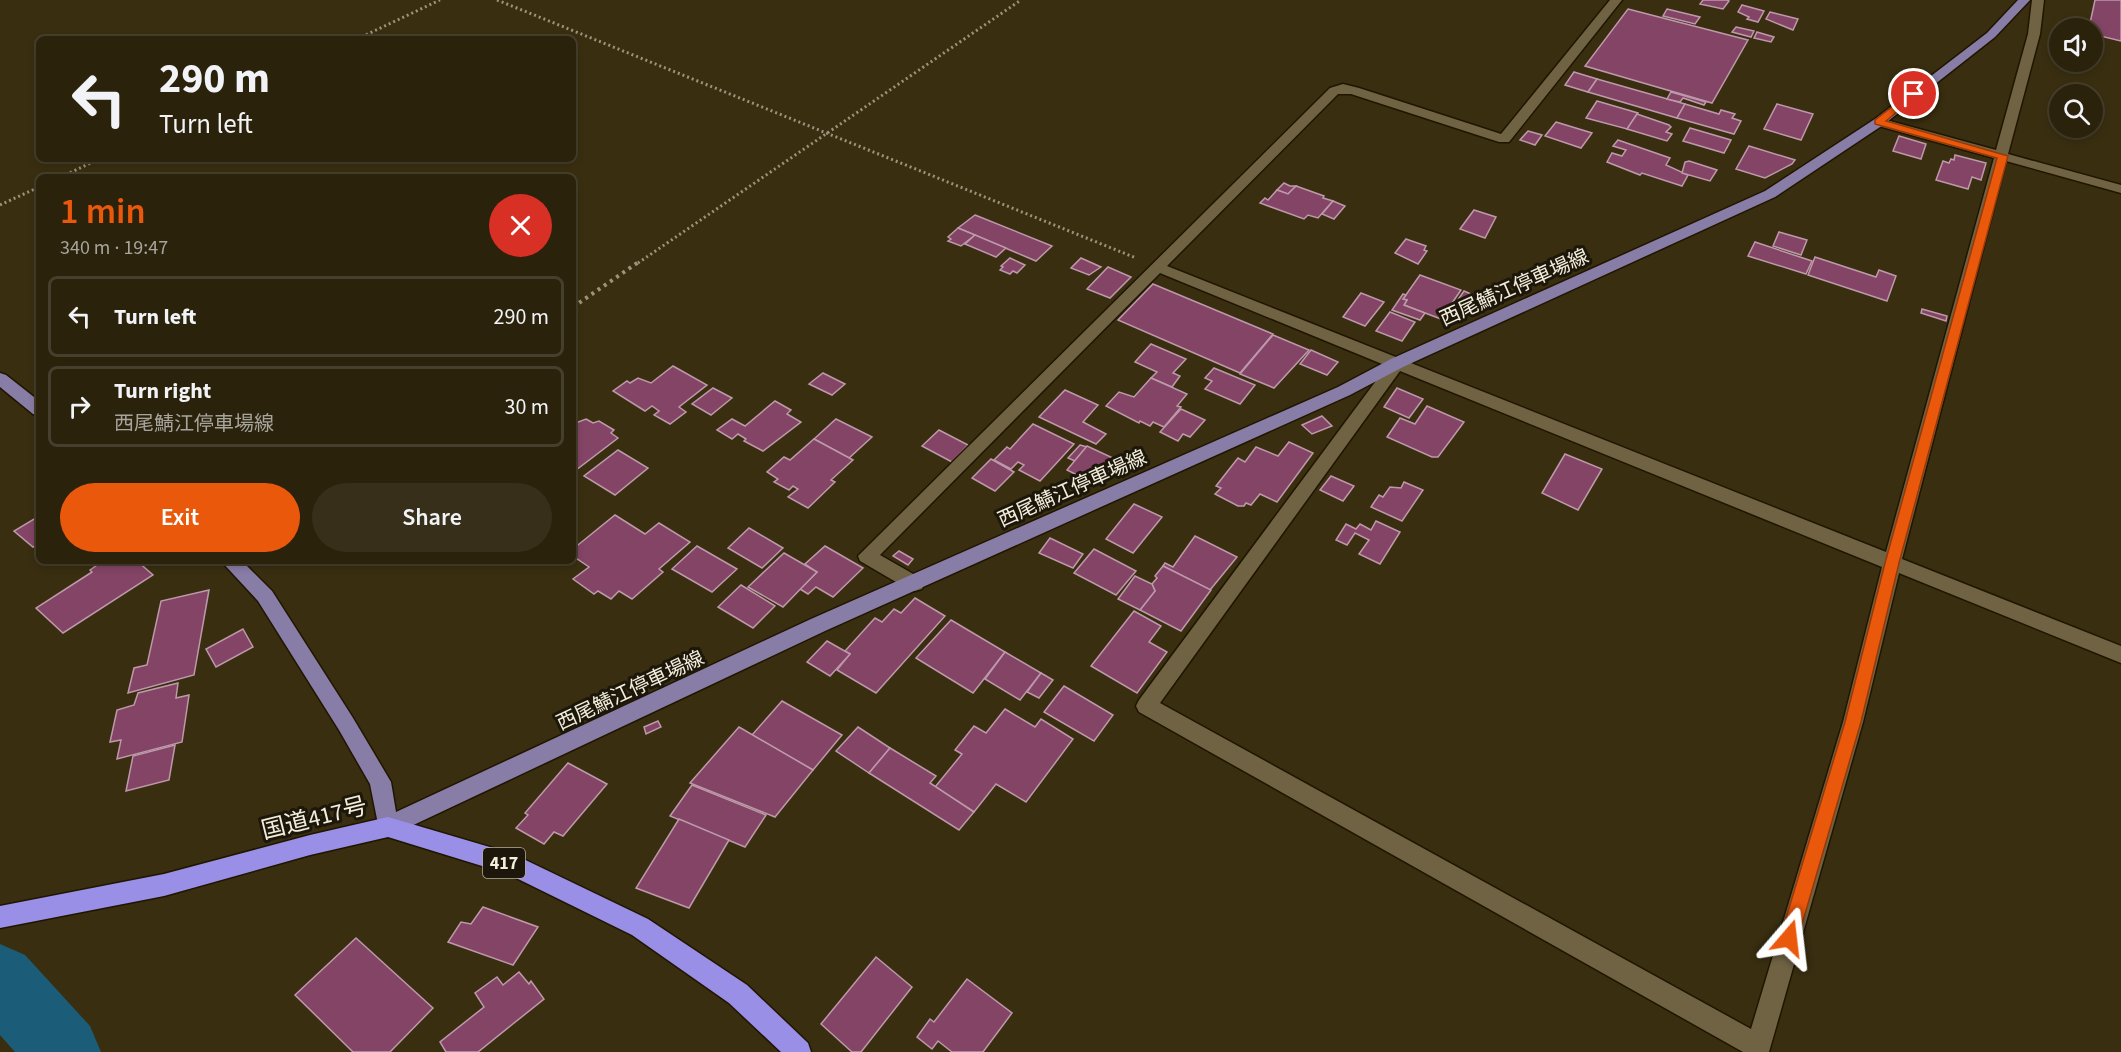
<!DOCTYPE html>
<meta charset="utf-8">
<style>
:root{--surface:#2b220c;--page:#372f1a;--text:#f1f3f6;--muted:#a6a49d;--line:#473f2d;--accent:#ea580c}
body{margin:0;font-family:"Source Sans 3","Noto Sans JP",sans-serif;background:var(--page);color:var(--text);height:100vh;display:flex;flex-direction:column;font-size:22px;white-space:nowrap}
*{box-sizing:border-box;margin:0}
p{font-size:20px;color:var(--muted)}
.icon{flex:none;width:33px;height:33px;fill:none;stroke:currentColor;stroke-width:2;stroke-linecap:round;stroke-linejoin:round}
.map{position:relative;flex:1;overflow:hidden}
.side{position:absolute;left:36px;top:174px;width:540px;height:390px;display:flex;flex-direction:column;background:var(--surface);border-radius:9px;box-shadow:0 3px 9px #0003,0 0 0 2px var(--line)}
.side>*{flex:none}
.hud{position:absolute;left:36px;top:36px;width:540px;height:126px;border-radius:9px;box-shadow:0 3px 9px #0003,0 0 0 2px var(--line);background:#2b220c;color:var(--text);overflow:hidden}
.buttons{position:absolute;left:2049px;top:18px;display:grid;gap:12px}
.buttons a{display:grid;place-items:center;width:54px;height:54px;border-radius:50%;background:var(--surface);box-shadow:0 3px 9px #0003,0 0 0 2px var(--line);font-size:30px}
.pin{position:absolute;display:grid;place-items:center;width:51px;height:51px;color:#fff;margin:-26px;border:3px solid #fff;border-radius:50%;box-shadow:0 2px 6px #0007}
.me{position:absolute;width:66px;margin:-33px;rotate:17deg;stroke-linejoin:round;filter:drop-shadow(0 0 4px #0008)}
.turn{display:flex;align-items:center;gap:21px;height:126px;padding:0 24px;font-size:27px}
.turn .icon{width:78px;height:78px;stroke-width:2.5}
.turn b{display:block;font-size:42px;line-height:51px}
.round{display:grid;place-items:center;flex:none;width:63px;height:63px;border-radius:32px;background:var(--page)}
.overview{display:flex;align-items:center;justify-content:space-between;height:102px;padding:0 24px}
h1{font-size:36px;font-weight:600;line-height:45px;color:var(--accent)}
.action{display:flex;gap:12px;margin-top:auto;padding:12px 24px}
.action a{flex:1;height:69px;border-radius:36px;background:var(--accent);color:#fff;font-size:24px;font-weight:600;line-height:69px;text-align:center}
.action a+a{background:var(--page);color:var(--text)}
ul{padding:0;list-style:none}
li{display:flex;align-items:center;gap:18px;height:81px;margin:0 12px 9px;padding:0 12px;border:3px solid var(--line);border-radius:9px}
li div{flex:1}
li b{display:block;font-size:22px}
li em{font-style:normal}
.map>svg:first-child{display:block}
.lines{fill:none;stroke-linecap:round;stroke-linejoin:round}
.river{fill:#1b5d78;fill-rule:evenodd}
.building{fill:#834466;stroke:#bd99aa;stroke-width:1.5}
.minor-casing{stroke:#201600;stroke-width:3}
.major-casing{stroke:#201600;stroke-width:3}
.highway-casing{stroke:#201600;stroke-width:3}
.path-far1{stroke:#9b937c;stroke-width:3;stroke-dasharray:2 3;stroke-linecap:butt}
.path{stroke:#9b937c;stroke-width:4;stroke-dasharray:3 4.5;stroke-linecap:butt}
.minor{fill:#6f6344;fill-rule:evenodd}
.major{fill:#887da6;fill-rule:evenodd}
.highway{fill:#998fe7;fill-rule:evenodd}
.route{fill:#ea580c;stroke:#983908;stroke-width:1.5}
.labels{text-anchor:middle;stroke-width:6;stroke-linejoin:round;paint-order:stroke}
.shield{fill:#1c170a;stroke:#b2ad9d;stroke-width:1.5}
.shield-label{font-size:18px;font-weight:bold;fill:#f3eddc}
.street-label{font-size:20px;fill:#f3eddc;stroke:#1c170a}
.near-street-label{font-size:24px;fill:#f3eddc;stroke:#1c170a}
</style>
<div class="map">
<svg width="2121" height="1052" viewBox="0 0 2121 1052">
<rect width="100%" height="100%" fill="#392e10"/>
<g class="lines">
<path class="river" d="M0 944 25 955 90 1026 101 1052H15L0 1035Z"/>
</g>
<g class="building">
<path d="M1703 0H1727L1729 1 1723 9 1700 4Z"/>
<path d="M2095 0H2121V41L2092 34V28H2089Z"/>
<path d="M1742 5 1764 11 1758 22 1747 19 1749 17 1738 12Z"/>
<path d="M1628 9 1748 40 1712 103 1585 66Z"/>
<path d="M1667 9 1700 17 1695 24 1663 16Z"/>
<path d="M1770 12 1798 19 1793 30 1766 19Z"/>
<path d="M1736 27 1754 31 1751 37 1732 32Z"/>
<path d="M1757 32 1774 37 1771 42 1754 38Z"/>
<path d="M1574 72 1597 79 1588 92 1565 85Z"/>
<path d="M1597 79 1685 104 1677 118 1588 92Z"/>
<path d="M1671 92 1706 102 1704 105 1683 98 1680 102 1667 99Z"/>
<path d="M1597 101 1638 113 1627 129 1586 118Z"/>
<path d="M1685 104 1719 114 1721 110 1735 114 1732 118 1741 121 1734 134 1677 118Z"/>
<path d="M1777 104 1813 114 1801 140 1764 129Z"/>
<path d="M1637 114 1669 125 1671 127 1666 132 1672 134 1667 141 1627 129Z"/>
<path d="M1556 122 1592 133 1581 148 1545 136Z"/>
<path d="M1690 128 1731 140 1724 153 1683 141Z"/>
<path d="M1528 131 1542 135 1535 145 1520 140Z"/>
<path d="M1899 136 1926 144 1921 159 1893 151Z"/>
<path d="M1618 140 1670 158 1666 165 1688 175 1682 186 1642 173 1640 175 1607 162 1612 153 1622 156 1626 150 1613 146Z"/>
<path d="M1749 146 1795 160 1792 164 1765 178 1736 169Z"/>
<path d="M1955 155 1986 163 1981 180 1972 177 1968 189 1936 180 1943 161 1949 163 1951 159 1954 160Z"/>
<path d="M1689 161 1717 170 1710 181 1682 173 1685 162Z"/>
<path d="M1284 183 1290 186H1296L1288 194 1277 190Z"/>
<path d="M1296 186 1324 196 1323 198 1333 201 1318 218 1308 215 1304 219 1260 203 1265 198 1268 200 1277 190 1288 194Z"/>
<path d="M1333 201 1345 206 1334 219 1322 214Z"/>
<path d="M1474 210 1496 217 1485 238 1460 229Z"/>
<path d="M975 215 1052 246 1036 261 958 228Z"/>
<path d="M958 228 975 235 961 246 948 241 951 239 948 237Z"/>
<path d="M1779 232 1807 240 1801 255 1773 246Z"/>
<path d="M975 235 1006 248 996 257 965 244Z"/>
<path d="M1406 239 1426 246 1424 250 1427 251 1418 264 1395 253Z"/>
<path d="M1755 242 1812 261 1806 274 1748 256Z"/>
<path d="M1815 257 1876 277 1879 270 1896 276 1887 301 1808 275Z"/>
<path d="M1010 258 1025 265 1017 273 1013 271 1010 274 1000 270 1003 267 1001 266Z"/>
<path d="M1081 258 1101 267 1089 275 1071 268Z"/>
<path d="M1108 267 1131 277 1110 298 1087 289Z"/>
<path d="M1420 275 1461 290 1441 319 1404 305 1407 300 1403 299Z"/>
<path d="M1153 284 1273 334 1240 373 1118 320Z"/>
<path d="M1464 291 1478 297 1470 310 1455 304Z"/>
<path d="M1361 293 1384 302 1365 326 1343 317Z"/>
<path d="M1403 294 1406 295 1403 299 1407 300 1404 305 1425 313 1420 320 1392 310Z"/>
<path d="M1478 297 1487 300 1480 310 1472 307Z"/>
<path d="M1922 309 1947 316 1946 321 1921 313Z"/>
<path d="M1390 312 1415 322 1402 341 1376 331Z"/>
<path d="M1273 335 1309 350 1274 388 1240 374Z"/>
<path d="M1151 344 1186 359 1173 373 1180 376 1172 387 1151 378 1157 372 1135 362Z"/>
<path d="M1311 350 1338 362 1327 375 1300 364Z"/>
<path d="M673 366 707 385 679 407 686 412 670 424 654 415 659 411 652 406 645 411 613 391 627 381 630 383 638 378 651 383Z"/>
<path d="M1214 368 1255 385 1240 404 1205 389 1212 381 1205 378Z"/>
<path d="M823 373 845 384 832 395 809 384Z"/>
<path d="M1151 378 1187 394 1177 406 1181 407 1164 427 1153 422 1150 426 1140 421 1139 423 1106 406 1119 392 1134 397Z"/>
<path d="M713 388 732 398 711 415 692 404Z"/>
<path d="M1397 388 1423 399 1409 418 1384 407Z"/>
<path d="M1065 390 1098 405 1083 422 1106 434 1096 444 1039 417Z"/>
<path d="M775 401 791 410 787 414 801 422 763 451 744 441 746 439 738 434 732 439 717 430 732 419 745 426Z"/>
<path d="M1427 406 1464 422 1438 457H1432L1387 437 1400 418 1415 424Z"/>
<path d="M1181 409 1205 420 1190 437 1183 434 1178 441 1160 432Z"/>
<path d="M1322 416 1332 426 1312 434 1302 425Z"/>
<path d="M586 419 593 423 599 421 614 430 611 433 618 438 576 470 573 468V424Z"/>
<path d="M836 419 872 437 849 458 814 439Z"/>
<path d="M1033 424 1074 444 1040 481 1019 470 1024 465 1018 462 1011 469 994 460 1007 447 1010 449Z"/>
<path d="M939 430 968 445 952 462 922 446Z"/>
<path d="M814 439 853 460 831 480 835 482 808 508 788 497 798 489 793 486 789 490 774 482 778 479 767 472 784 457 790 460Z"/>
<path d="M1289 442 1313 453 1277 502 1260 494 1251 505 1246 503 1244 506H1238L1215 494 1221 488 1216 486 1238 458 1245 462 1256 447 1278 456Z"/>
<path d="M1080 445 1087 447 1075 461 1068 458Z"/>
<path d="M1087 446 1115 459 1095 484 1067 470Z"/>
<path d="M618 450 648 468 615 495 584 476Z"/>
<path d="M1565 454 1602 469 1578 510 1542 493Z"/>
<path d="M991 459 1014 472 995 491 972 478Z"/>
<path d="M1115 459 1122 463 1108 478 1102 475Z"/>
<path d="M1331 476 1354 486 1343 501 1320 490Z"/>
<path d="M1404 482 1423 490 1402 521 1371 507 1379 495 1383 497 1390 487 1401 488Z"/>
<path d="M1134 504 1162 517 1133 553 1106 539Z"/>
<path d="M615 515 645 534 659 523 690 542 659 569 663 572 632 599 619 591 611 599 598 591 594 594 573 579 589 567 573 556V549Z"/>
<path d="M39 516V544L33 547 14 531Z"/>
<path d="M1376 521 1400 532 1380 564 1359 554 1369 540 1355 533 1347 545 1336 540 1346 524 1356 529 1360 524 1371 530Z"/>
<path d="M749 528 783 548 762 568 728 548Z"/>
<path d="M1195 536 1237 557 1210 590 1163 566 1165 563 1173 567Z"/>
<path d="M1050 538 1083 554 1073 568 1039 553Z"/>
<path d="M697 546 737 569 712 592 672 569Z"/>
<path d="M825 546 863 568 833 597 816 587 808 594 800 589 817 572 805 564Z"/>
<path d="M1094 549 1136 571 1116 595 1074 573Z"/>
<path d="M899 551 913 559 908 565 893 556Z"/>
<path d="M784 553 817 572 783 607 748 587Z"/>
<path d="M103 561H137L153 575 63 633 36 608 92 572 90 570Z"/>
<path d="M1163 566 1211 590 1181 631 1140 610 1155 591 1152 584 1157 578 1155 576Z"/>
<path d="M1135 576 1152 584 1155 591 1140 610 1118 599Z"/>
<path d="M741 585 775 606 753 628 718 607Z"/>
<path d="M209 590 194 675 128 693 134 668 147 665 161 601Z"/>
<path d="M915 598 945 616 876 693 837 670 850 654 845 651 875 618 882 622 894 609 901 613Z"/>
<path d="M1134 611 1161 626 1149 642 1167 652 1137 693 1091 666Z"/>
<path d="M951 620 1005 652 973 693 916 658Z"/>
<path d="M243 629 253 647 216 667 206 649Z"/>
<path d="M827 641 850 654 830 676 807 662Z"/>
<path d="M1005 652 1041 673 1020 700 985 679Z"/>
<path d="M1041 673 1053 680 1039 698 1027 692Z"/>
<path d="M178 683 176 698 189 695 182 742 117 759 121 740 110 742 117 710 134 705 138 693Z"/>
<path d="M1064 686 1113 715 1094 741 1044 712Z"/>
<path d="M782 701 842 735 813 770 752 735Z"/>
<path d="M1005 709 1035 727 1041 719 1073 739 1026 802 996 784 974 812 935 787 962 754 955 750 974 726 986 733Z"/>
<path d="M658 721 661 727 646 734 644 727Z"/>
<path d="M739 727 813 770 775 817 690 783Z"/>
<path d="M858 727 890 748 869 773 836 751Z"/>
<path d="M175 745 169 780 126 791 133 756Z"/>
<path d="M890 748 936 776 930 783 974 812 959 830 869 773Z"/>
<path d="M568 763 607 784 563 836 554 832 544 844 516 828 528 815 525 813Z"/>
<path d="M692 785 766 815 745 847 670 816Z"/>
<path d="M679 819 729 840 689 908 636 888Z"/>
<path d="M483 907 538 927 513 965 448 942 461 922 471 924Z"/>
<path d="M356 938 433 1008 390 1052H353L295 995Z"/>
<path d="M876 957 912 987 861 1052H852L821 1024Z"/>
<path d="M519 972 529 984 531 981 544 999 478 1052H446L440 1042 484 1007 475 993 497 977 503 985Z"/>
<path d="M967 979 1012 1013 983 1052H952L938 1041 932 1049 917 1037 930 1019 934 1022Z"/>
</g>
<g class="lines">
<defs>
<path id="minor" d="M1610 0H1622L1509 142H1499L1351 94H1338L1167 266 1886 552 1994 158 1875 125 1873 122 1879 118 1996 150 2028 34 2032 0H2044L2040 34 2008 154 2121 185V193L2006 161 1902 559 2121 646V663L1899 573 1863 722 1769 1052H1743L1139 712 1136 706 1139 700 1387 366 1160 273 880 555 922 579 924 584 922 589 915 591 908 589 860 561 858 556 1330 88 1343 84 1359 88 1501 134ZM1400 371 1882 567 1843 722 1751 1029 1160 703Z"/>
<g id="major">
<path d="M2018 0H2030L1995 37 1883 125 1775 197 1403 367 1350 395 825 631 388 837 380 834 370 784 339 730 258 601 221 561H242L272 591 353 718 391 782 396 812 811 619 1338 387 1391 359 1765 191 1875 119 1987 33Z"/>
<path d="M0 373 6 375 39 401V416L33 414 0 387Z"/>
</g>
<path id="highway" d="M388 817 513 854 648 919 747 985 808 1043 811 1052H781L729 1003 632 935 508 874 388 837 310 855 164 896 0 928V906L164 874 310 835Z"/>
</defs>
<use href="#minor" class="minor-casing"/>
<use href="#major" class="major-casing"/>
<use href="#highway" class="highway-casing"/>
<g class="path-far1">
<path d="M497 0 1136 258"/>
<path d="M357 39 440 0"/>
<path d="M61 177 99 159"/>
<path d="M0 205 39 187"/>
<path d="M638 263 1021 0"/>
</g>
<path class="path" d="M573 307 640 261"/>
<use href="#minor" class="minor"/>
<use href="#major" class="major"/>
<use href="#highway" class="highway"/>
</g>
<path class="route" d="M1911 92 1919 94 1886 121 2008 156 1899 563 1861 722 1798 938 1795 944 1789 947 1783 944 1780 938 1845 722 1885 563 1997 158 1875 124V120Z"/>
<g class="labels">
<rect class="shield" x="483" y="848" width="42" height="30" rx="4.5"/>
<g class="shield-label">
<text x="504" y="869">417</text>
</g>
<g class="street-label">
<text transform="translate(1514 287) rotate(-24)" y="7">西尾鯖江停車場線</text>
<text transform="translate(1072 488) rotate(-24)" y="7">西尾鯖江停車場線</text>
<text transform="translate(630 690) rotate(-25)" y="7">西尾鯖江停車場線</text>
</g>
<g class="near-street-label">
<text transform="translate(314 818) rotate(-14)" y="8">国道417号</text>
</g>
</g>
</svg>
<div class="buttons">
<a><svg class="icon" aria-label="sound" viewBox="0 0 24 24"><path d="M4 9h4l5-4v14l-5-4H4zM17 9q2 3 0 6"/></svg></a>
<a><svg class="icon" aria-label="search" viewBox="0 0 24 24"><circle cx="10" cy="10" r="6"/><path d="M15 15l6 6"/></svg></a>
</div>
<div class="pin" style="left:1914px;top:94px;background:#d93025"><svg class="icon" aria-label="arrive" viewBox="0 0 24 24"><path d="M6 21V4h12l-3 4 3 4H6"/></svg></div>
<svg class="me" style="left:1789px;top:938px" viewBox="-20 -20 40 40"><path d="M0-17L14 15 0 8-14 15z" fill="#ea580c" stroke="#fff" stroke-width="4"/></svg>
<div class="hud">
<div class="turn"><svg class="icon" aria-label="left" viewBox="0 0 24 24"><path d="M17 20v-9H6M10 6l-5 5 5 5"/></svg><div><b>290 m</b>Turn left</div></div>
</div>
<section class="side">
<div class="overview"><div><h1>1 min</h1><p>340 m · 19:47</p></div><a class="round" style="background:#d93025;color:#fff"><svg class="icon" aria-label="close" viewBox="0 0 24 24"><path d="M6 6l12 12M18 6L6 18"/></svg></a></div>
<ul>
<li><svg class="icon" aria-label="left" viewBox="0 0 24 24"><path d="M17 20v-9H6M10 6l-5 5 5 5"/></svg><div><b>Turn left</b></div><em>290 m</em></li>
<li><svg class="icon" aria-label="right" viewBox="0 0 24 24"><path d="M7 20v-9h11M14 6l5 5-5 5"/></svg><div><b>Turn right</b><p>西尾鯖江停車場線</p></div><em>30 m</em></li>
</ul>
<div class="action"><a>Exit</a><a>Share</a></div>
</section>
</div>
